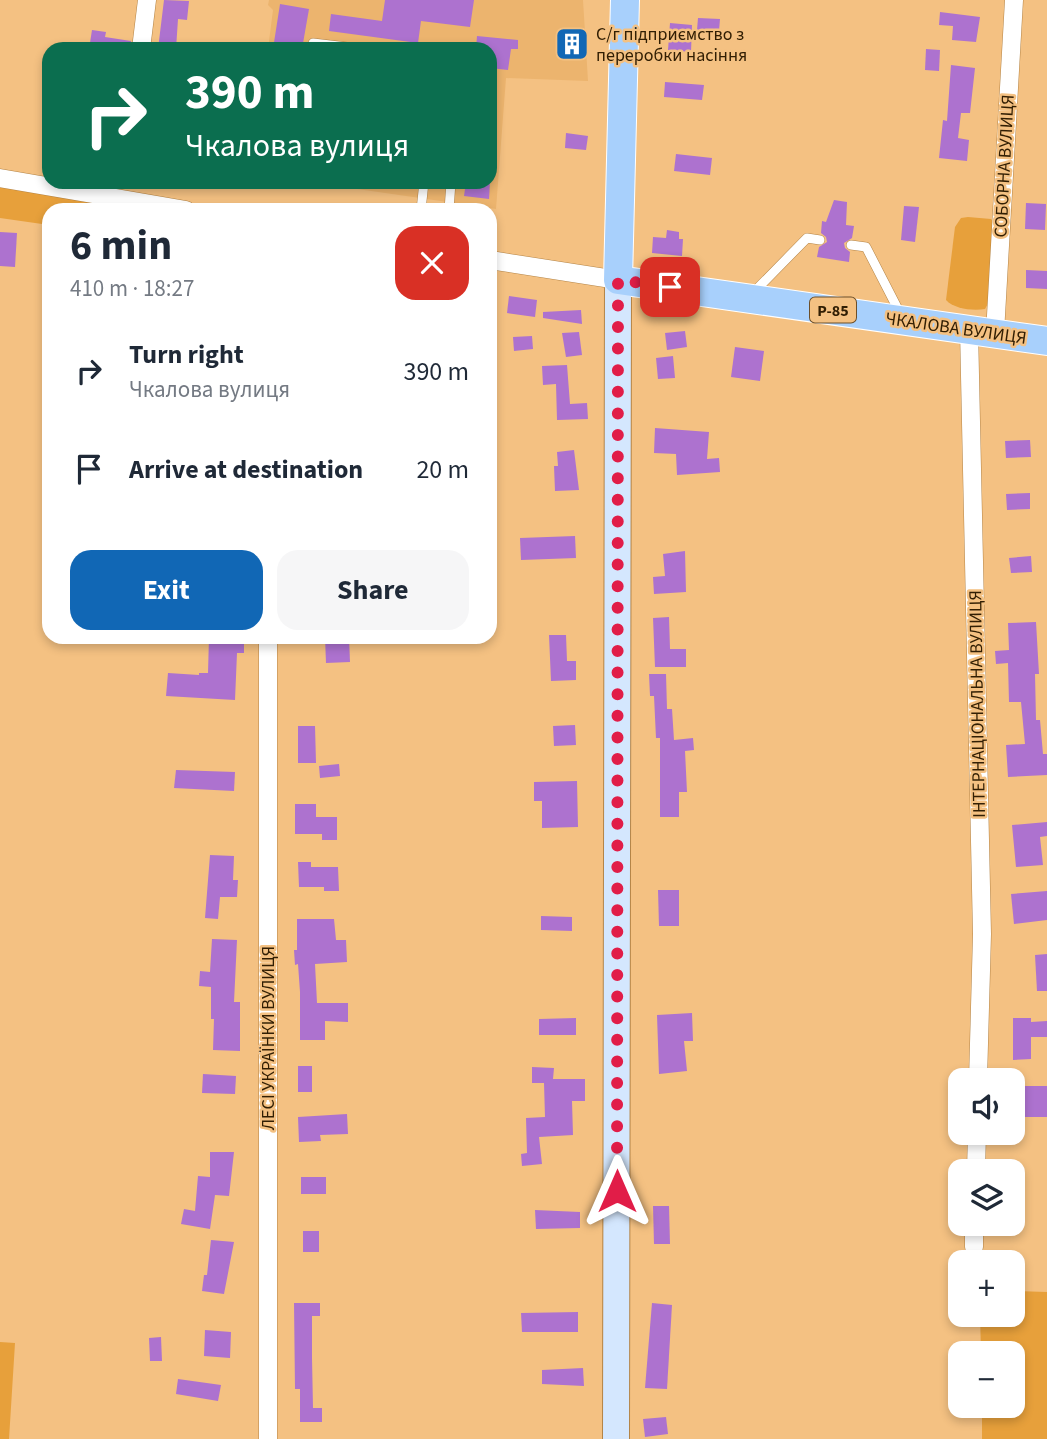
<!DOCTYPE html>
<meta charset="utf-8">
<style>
:root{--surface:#fff;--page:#f6f6f7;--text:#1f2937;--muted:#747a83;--accent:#1167b5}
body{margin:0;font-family:"Source Sans 3",sans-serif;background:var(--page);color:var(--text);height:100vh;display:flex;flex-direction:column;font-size:26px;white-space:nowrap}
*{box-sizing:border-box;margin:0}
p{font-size:23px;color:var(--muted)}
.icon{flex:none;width:38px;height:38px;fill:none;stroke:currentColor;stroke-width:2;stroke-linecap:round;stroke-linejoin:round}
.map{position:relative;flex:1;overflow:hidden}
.drawer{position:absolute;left:42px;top:203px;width:455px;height:441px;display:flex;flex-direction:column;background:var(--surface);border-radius:21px;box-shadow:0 4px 10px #0003}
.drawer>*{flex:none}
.guide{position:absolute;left:42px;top:42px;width:455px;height:147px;border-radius:21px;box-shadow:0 4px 10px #0003;background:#0b6e4f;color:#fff;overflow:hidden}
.buttons{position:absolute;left:948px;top:1068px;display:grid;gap:14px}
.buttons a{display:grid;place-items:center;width:77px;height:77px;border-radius:14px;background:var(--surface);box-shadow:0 4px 10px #0003;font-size:35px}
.pin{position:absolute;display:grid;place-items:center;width:60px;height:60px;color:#fff;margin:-30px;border-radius:14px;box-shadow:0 4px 10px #0006}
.me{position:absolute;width:77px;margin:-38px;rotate:0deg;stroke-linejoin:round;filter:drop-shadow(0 0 5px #0008)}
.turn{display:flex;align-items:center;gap:24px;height:147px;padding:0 28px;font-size:32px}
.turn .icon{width:91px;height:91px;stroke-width:2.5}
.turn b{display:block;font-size:49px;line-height:60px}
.round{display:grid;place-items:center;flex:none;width:74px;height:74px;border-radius:21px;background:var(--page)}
.headline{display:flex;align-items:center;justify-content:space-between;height:119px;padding:0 28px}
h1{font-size:42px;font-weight:700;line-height:52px}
.cta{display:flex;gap:14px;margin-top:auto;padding:14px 28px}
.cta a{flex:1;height:80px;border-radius:21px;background:var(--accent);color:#fff;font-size:28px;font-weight:700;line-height:80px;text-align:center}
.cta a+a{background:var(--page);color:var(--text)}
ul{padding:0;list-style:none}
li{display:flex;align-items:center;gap:21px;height:98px;padding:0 28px}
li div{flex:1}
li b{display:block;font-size:26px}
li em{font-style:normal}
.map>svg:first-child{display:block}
.built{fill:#ecb46e}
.green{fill:#e7a03b}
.building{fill:#ad72cf}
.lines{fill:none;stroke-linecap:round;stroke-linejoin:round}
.service-casing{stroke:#b48446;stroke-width:10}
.minor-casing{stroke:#b48446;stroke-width:19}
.secondary-casing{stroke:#b48446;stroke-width:28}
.primary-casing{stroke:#fff;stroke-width:30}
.service{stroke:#fff;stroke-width:9}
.minor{stroke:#fff;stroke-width:18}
.secondary{stroke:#d4e7fe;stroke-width:26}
.primary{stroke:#a8d0fc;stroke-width:28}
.route{stroke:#e11d48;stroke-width:12;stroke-dasharray:0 21.6}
.labels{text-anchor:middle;stroke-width:5;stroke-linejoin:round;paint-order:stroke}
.shield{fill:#f4c182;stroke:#6c4f29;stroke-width:2}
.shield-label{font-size:16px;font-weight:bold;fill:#311e03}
.poi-label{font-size:18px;fill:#311e03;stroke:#f4c182;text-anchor:start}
.street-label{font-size:18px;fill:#311e03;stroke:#f4c182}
</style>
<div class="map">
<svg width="1047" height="1439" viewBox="0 0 1047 1439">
<rect width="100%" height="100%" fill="#f4c182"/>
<path class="built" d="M269 0H583L588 81 506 78 496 209 309 182H490V49H268L273 10 268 5Z"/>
<g class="green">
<path d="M0 186 144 210H49V225L0 218Z"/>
<path d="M968 217 991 219 994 222 989 302 985 309C973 311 954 309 946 300L955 227 961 218Z"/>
<path d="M1013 1291 1047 1292V1439H982V1405H1013V1353H981L980 1314H1013Z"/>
<path d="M0 1342 15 1343 9 1439H0Z"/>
</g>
<g class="building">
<path d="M164 0 189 1 187 20 178 19 176 49H158Z"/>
<path d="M385 0H474L470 27 421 21 418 43 329 31 331 14 382 21Z"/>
<path d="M280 4 309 9 302 49H273Z"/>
<path d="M940 12 980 17 976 42 952 40 953 26 939 25Z"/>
<path d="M698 18 720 19 719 31 697 30Z"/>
<path d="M670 23 692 25 691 52 668 50Z"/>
<path d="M583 28 584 59H560V29Z"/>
<path d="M92 30 106 32 105 37 131 41 130 49H89Z"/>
<path d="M477 36 518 40V49H511L508 70 490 68V49H476Z"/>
<path d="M926 49 940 50 939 71 925 70Z"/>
<path d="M951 65 975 68 970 113H961L958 138 969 140 967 161 939 158 943 120 947 121Z"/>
<path d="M665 82 704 85 702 100 664 97Z"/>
<path d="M566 133 588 136 586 150 565 148Z"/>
<path d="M676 154 712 158 710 175 674 171Z"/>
<path d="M466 182H490L489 199 464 196Z"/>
<path d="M834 200 847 202 846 225 854 226 852 238 844 243 845 248 850 252 849 262 817 257 819 247 827 242 826 237 821 233 822 221 826 222Z"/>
<path d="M1026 203 1046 204 1045 230 1025 229Z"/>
<path d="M904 206 919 207 915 242 901 240Z"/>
<path d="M667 230 679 232V239H683L682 256 652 253 653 237 666 238Z"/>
<path d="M0 232 17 233 15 267 0 266Z"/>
<path d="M1026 270 1047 271V289L1026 288Z"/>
<path d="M509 296 537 300 535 317 507 313Z"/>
<path d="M581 310 582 324 543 318V312Z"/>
<path d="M685 331 687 347 667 350 665 333Z"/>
<path d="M579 332 582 355 566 357 562 333Z"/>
<path d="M532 336 533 349 514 351 513 337Z"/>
<path d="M735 347 764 351 760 381 731 377Z"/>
<path d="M673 356 675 378 658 379 656 358Z"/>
<path d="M567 365 570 404 587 403 588 419 557 420 556 384 543 385 542 366Z"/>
<path d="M655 428 709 432 707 459 719 458 720 472 677 475 676 454 654 453Z"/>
<path d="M1030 440 1031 457 1006 458 1005 441Z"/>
<path d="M574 450 579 490 555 491 554 466H558L557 452Z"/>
<path d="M1030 493V509L1007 510 1006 494Z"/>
<path d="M575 536 576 558 521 560 520 538Z"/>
<path d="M685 551 686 592 654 594 653 577 665 576 663 554Z"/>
<path d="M1031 556 1032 572 1011 573 1009 558Z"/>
<path d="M669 617 670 649H686V667H655L653 618Z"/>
<path d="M1036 622 1039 674H1035L1036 720H1040L1043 754H1047V775L1008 777 1006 745 1025 744 1021 702H1009L1008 663 996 664 995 651 1009 650 1008 623Z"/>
<path d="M549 635H566L567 661H576V680L551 681Z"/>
<path d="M209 637H244V653H237L235 700 166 696 168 673 199 675V673H208Z"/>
<path d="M325 637H349L350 662 326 663Z"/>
<path d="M649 674H666L667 709H672L674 740 693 738 694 750 685 751 687 792H679V817H660V738H656L654 696H650Z"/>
<path d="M575 725 576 745 554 746 553 726Z"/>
<path d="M298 726H315L316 763H298Z"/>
<path d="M339 764 340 776 320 778 319 766Z"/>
<path d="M176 770 235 772 234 791 174 788Z"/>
<path d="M577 781 578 827 542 828V801H534V782Z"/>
<path d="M295 804H316V817H337V840H322V834H295Z"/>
<path d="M1047 822V836L1040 837 1043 865 1016 867 1012 825Z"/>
<path d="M210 855 234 856 233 880H238L237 897H220L218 919 205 918Z"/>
<path d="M298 862H311V867H338L339 891H324V887H299Z"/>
<path d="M658 890H679V926H659Z"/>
<path d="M1047 891V920L1014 924 1011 894Z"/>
<path d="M541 916 572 917V931L541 930Z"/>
<path d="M297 919H334L336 940H346L347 962 315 964 317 1003H348V1022L325 1021V1040H300V992L298 964 295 965 294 950H297Z"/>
<path d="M212 939 237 940 234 1002H240V1051L213 1050 214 1019H211V987L199 986 200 971 210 972Z"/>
<path d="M1047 954V991H1037L1035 955Z"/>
<path d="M692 1013 693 1041H684L687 1071 659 1074 657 1015Z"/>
<path d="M576 1018V1035H539V1019Z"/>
<path d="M1013 1018H1031V1022L1047 1021V1037H1031V1059L1013 1060Z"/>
<rect x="298" y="1066" width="14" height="26"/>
<path d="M532 1067 554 1068 553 1079H585V1101H572L573 1135 539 1137 542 1164 522 1166 521 1154 527 1153 526 1118 545 1117 544 1083H532Z"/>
<path d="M203 1074 236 1076 235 1094 202 1093Z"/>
<rect x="1013" y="1086" width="34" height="31"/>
<path d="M347 1114 348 1134 320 1135 321 1141 299 1142 298 1117Z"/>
<path d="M210 1152H234L229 1196 215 1195 210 1229 181 1224 184 1209 195 1211 198 1176 210 1177Z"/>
<rect x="301" y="1177" width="25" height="17"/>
<path d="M653 1206H669L670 1244H654Z"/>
<path d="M535 1210 580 1212V1228L536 1229Z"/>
<rect x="303" y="1231" width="16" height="21"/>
<path d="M211 1240 234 1242 224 1294 202 1291 204 1275H207Z"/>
<path d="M294 1303H320V1316H312V1358L313 1408H322V1422H300V1389H295Z"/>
<path d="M652 1303 672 1305 667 1389 645 1388Z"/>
<path d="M578 1312V1332H522L521 1313Z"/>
<path d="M205 1330 231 1332 230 1358 204 1356Z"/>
<path d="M161 1337 162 1361H150L149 1338Z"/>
<path d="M583 1368 584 1386 542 1384V1370Z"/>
<path d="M178 1379 221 1385 218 1401 176 1394Z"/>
<path d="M666 1417 668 1434 645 1437 643 1419Z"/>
</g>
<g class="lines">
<defs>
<g id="service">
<path d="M313 49V43L364 49"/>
<path d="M421 210 424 182"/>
<path d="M449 210 451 182"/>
<path d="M851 245 866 247 901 315"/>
<path d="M753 293 807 238 820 240"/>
</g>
<g id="minor">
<path d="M141 49 147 0"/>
<path d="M0 178 186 210"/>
<path d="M490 260 618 280"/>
<path d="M969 329 982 934 978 1080"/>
<path d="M995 333 1014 0"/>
<path d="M976 1171 977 1132"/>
<path d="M974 1247V1223"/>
<path d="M268 1439V637"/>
</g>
<path id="secondary" d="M616 1439 618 280"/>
<path id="primary" d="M625 0 618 280 1047 341"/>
</defs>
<use href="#service" class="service-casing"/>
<use href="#minor" class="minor-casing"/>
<use href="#secondary" class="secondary-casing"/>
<use href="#primary" class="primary-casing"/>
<use href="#service" class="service"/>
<use href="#minor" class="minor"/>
<use href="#secondary" class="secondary"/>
<use href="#primary" class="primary"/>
</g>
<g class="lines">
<path class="route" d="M617 1191 618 280 670 287"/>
</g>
<defs>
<symbol id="building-square" viewBox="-11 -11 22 22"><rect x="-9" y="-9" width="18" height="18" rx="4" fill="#1167b5" stroke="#f4c182"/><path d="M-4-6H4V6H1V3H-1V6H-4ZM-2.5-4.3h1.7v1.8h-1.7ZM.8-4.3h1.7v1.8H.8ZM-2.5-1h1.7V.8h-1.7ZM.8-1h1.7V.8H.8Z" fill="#fff"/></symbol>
</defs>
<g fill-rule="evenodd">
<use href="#building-square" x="553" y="25" width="38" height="38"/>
</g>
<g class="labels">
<rect class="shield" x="810" y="297.5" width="46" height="25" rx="5"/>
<g class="shield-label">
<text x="833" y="316">Р-85</text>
</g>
<g class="poi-label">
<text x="596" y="40">С/г підприємство з<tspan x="596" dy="21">переробки насіння</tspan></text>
</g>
<g class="street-label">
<text transform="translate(1004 166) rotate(-87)" y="6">СОБОРНА ВУЛИЦЯ</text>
<text transform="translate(956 328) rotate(8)" y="6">ЧКАЛОВА ВУЛИЦЯ</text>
<text transform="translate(977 704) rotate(-91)" y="6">ІНТЕРНАЦІОНАЛЬНА ВУЛИЦЯ</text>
<text transform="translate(268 1038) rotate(-90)" y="6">ЛЕСІ УКРАЇНКИ ВУЛИЦЯ</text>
</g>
</g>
</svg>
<div class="buttons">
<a><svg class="icon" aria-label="sound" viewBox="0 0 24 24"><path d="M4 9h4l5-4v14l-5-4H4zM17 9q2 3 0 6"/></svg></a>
<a><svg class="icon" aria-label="layers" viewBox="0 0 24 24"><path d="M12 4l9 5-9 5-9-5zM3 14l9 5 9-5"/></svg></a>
<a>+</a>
<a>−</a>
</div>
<div class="pin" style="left:670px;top:287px;background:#d93025"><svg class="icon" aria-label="arrive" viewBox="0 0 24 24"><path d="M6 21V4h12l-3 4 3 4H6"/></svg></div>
<svg class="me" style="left:617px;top:1191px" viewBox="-20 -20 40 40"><path d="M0-17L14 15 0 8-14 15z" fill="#e11d48" stroke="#fff" stroke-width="4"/></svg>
<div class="guide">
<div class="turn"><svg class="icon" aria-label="right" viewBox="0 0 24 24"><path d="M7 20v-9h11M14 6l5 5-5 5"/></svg><div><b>390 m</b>Чкалова вулиця</div></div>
</div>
<section class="drawer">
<div class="headline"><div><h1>6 min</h1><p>410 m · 18:27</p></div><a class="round" style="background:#d93025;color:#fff"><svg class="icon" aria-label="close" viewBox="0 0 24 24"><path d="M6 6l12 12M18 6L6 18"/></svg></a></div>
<ul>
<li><svg class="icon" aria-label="right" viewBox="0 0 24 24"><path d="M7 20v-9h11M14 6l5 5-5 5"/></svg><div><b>Turn right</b><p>Чкалова вулиця</p></div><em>390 m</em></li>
<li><svg class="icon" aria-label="arrive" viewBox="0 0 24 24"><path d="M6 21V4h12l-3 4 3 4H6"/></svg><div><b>Arrive at destination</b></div><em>20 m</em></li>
</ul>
<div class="cta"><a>Exit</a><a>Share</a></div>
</section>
</div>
